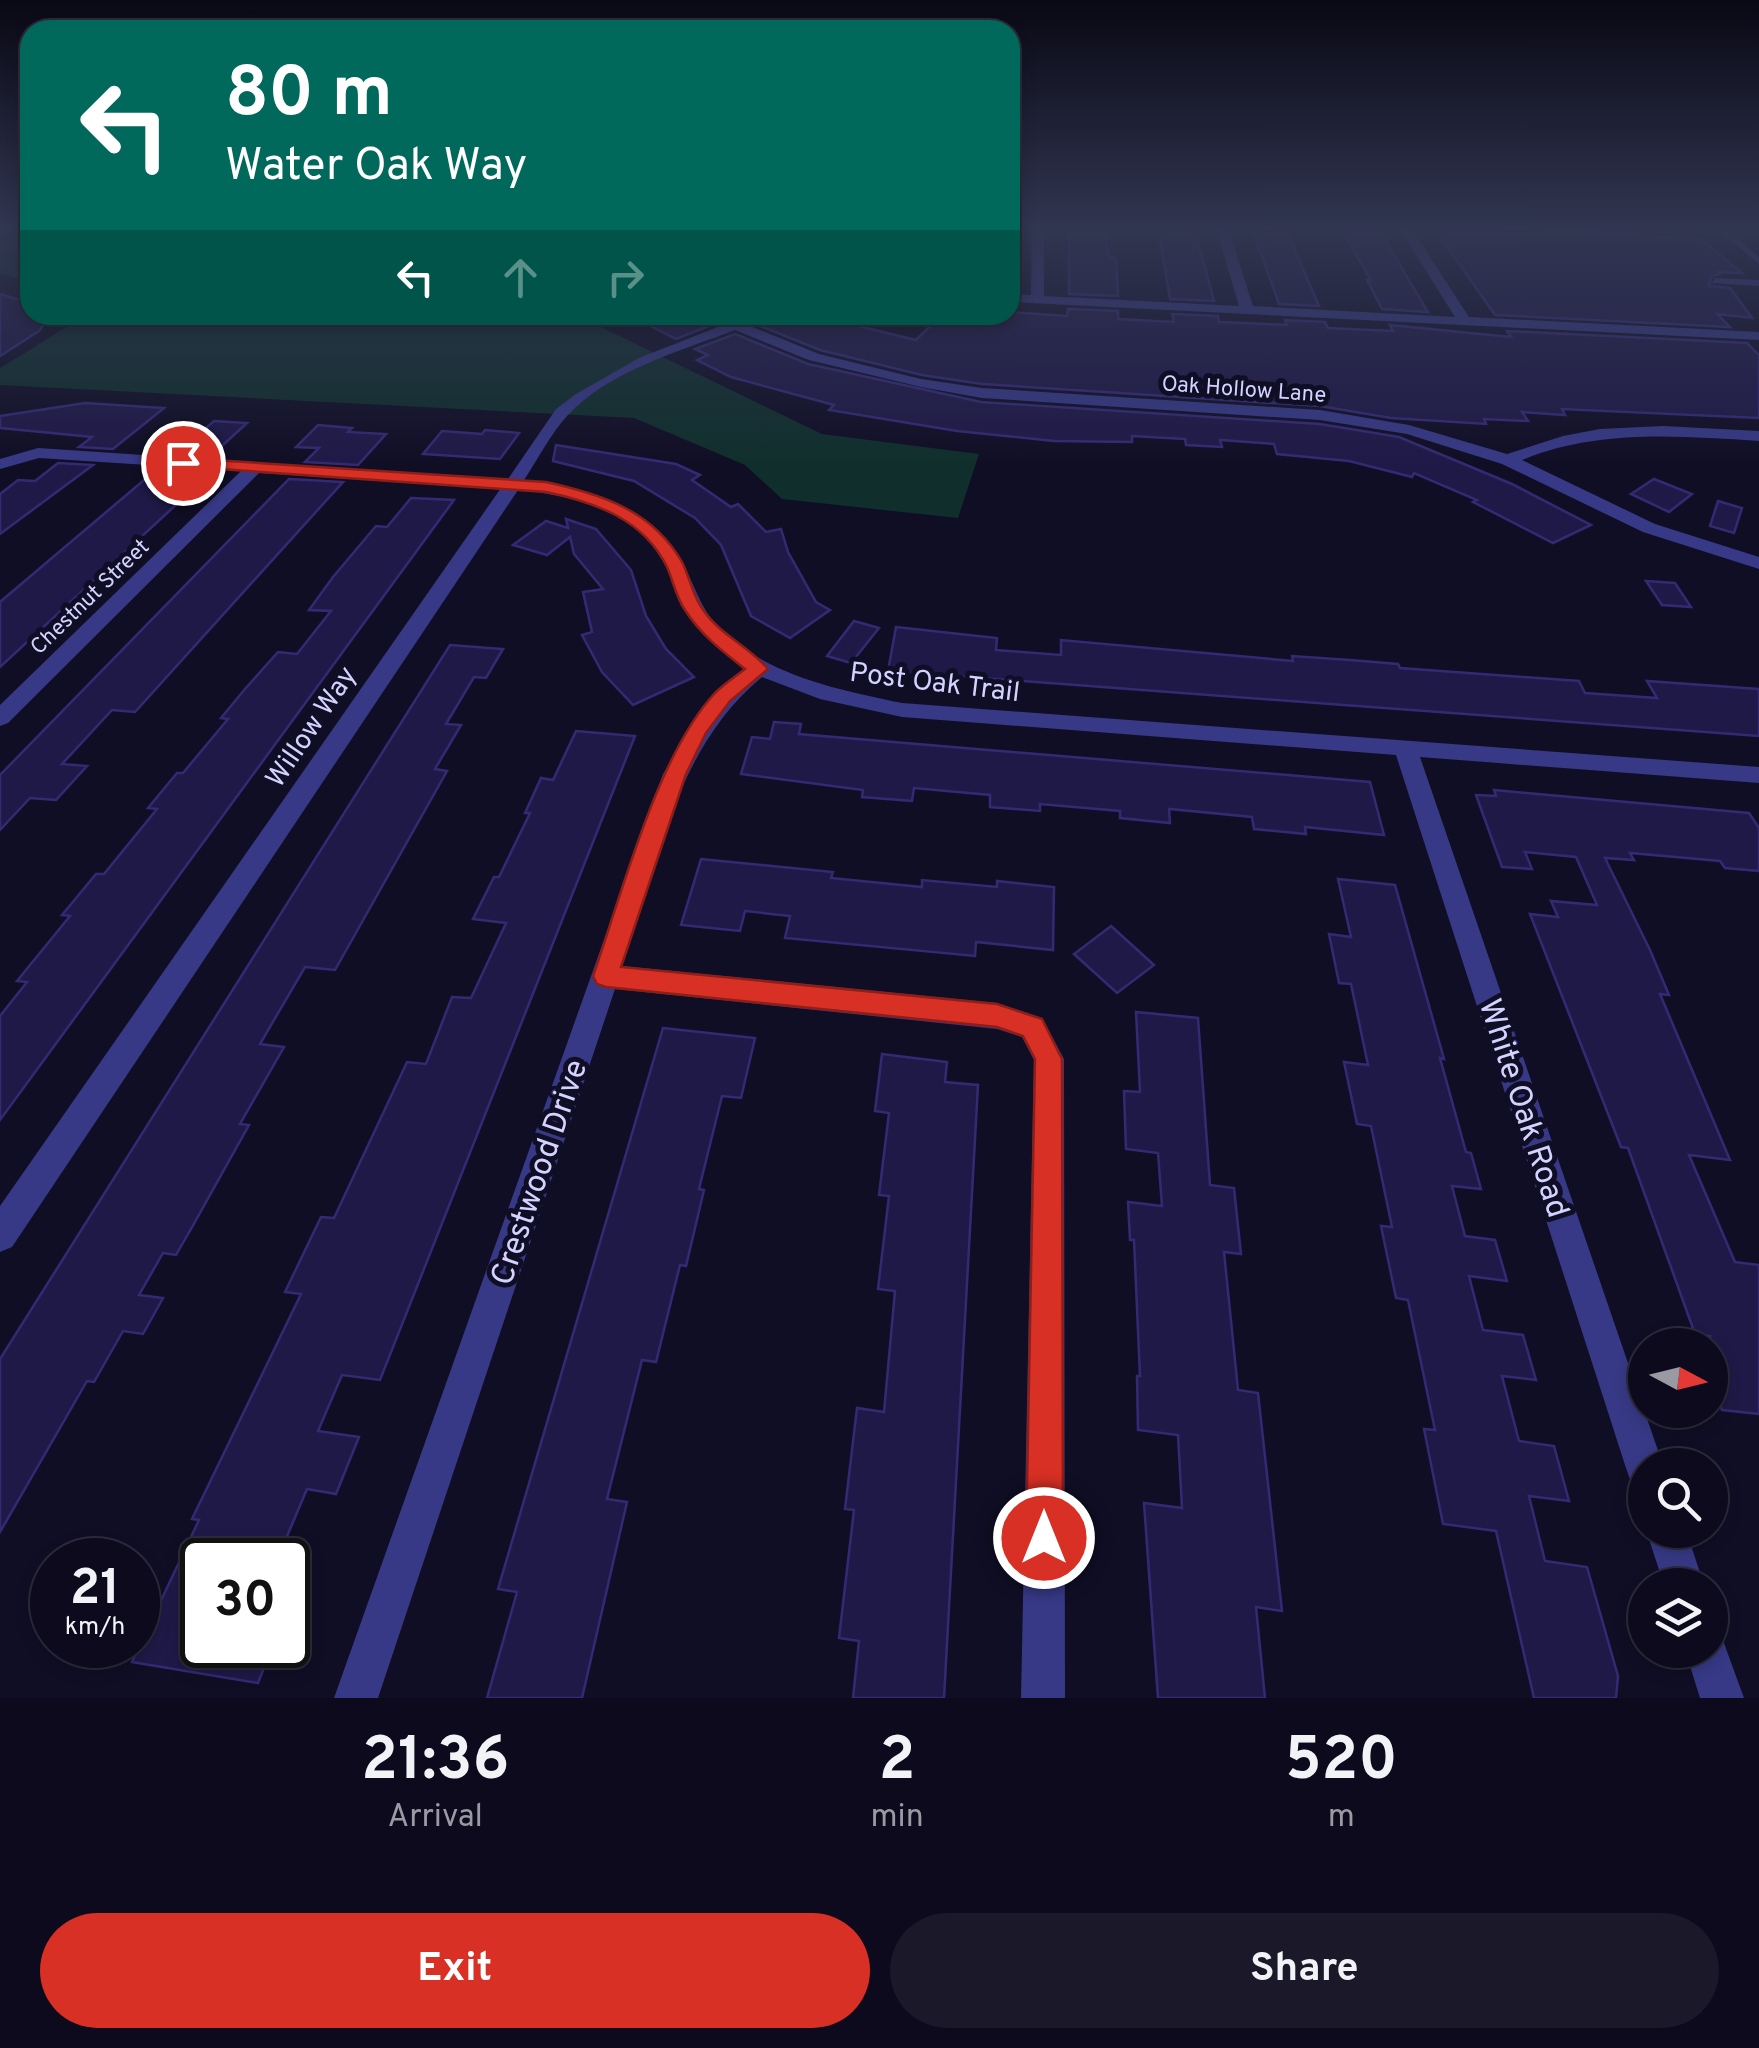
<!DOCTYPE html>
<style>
:root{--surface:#0c0a1c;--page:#1a1829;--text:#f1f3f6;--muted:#9a9aa3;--line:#2c2b3b;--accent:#d93025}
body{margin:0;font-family:Overpass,sans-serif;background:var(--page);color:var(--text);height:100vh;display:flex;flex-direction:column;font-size:38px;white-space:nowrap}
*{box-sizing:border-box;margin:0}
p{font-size:32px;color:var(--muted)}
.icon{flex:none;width:55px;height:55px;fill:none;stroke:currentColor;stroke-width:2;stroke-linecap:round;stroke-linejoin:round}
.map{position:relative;height:1698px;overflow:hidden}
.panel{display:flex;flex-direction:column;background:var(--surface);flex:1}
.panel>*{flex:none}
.hud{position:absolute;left:20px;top:20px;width:1000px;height:305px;border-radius:30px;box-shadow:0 5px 15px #0003,0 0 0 2px var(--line);background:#00695c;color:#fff;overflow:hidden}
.needle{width:65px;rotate:97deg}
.controls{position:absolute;left:1628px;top:1328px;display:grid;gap:20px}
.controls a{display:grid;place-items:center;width:100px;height:100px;border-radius:50%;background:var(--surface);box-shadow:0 5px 15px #0003,0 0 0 2px var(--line);font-size:50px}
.speed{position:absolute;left:30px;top:1538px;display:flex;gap:20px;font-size:50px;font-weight:700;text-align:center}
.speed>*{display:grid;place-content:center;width:130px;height:130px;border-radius:50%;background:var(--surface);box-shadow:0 5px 15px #0003,0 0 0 2px var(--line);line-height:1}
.speed small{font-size:25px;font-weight:400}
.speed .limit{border:5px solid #111;border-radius:15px;background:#fff;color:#111}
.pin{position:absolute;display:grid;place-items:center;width:85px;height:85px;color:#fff;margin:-42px;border:5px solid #fff;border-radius:50%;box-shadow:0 2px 10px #0007}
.me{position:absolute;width:110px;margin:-55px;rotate:0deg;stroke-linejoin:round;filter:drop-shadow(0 0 8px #0008)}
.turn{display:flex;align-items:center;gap:35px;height:210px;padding:0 40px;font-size:45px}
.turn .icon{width:130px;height:130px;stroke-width:2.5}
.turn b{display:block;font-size:70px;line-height:85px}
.lanes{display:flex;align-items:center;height:95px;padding:0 40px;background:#0003;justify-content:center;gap:50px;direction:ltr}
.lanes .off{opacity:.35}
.eta{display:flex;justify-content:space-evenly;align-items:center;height:170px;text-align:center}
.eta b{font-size:60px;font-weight:700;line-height:70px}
.primary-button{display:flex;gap:20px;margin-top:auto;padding:20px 40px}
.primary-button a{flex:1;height:115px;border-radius:60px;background:var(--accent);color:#fff;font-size:40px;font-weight:700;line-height:115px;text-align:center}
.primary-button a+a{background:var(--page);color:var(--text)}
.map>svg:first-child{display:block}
.green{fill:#102f2c}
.building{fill:#1f1947;stroke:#342a74;stroke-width:2.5}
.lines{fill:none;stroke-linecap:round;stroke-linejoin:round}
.lane{fill:#373986;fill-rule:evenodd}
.street{fill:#373986;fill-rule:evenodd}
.route{fill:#d93025;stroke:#8d1f18;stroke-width:2.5}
.labels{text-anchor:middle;stroke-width:10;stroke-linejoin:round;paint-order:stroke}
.far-street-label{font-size:22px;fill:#d4d2ff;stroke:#100e25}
.street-label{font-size:28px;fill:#d4d2ff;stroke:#100e25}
.near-street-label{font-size:32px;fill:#d4d2ff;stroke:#100e25}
</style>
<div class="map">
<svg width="1759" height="1698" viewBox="0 0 1759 1698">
<rect width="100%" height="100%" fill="#100e25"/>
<g class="green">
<path d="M0 228H30V282L0 273Z"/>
<path d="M86 315H576L822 434 979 454 958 518 782 499 745 465 634 418 0 385V368Z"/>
</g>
<g class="building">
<path d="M1069 228H1104L1109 257 1116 258 1118 296 1069 294Z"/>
<path d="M1158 228H1194L1214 301 1170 299Z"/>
<path d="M1252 228 1286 229 1319 306 1279 304Z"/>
<path d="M1340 228H1378L1428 312 1382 309 1367 280H1371Z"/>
<path d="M1434 228 1635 232 1640 236 1701 239 1742 273 1718 272 1720 274 1712 276 1709 286 1730 288 1752 318 1717 314 1730 327 1495 315Z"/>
<path d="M0 294 30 303V315H51L39 331 0 356Z"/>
<path d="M1068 309 1118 311V319L1174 322 1172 314 1218 316 1219 322 1287 325 1285 320 1325 322 1328 328 1393 331 1390 325 1511 337 1507 331 1747 343 1759 355V418L1562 409 1565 415 1522 412 1528 421 1484 419 1486 424 1391 418 1320 406 982 384 922 375 820 350 733 315H813L916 340 941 315H1010V312L1067 316Z"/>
<path d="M629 315H700L714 324 676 339Z"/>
<path d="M735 334 808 364 981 402 1320 424 1399 437 1512 484 1591 525 1553 543 1473 502 1477 500 1414 473 1412 477 1349 461 1277 454 1274 444 1220 440 1222 447 1186 445 1185 439 1132 436V442L1054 441 957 431 829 410 834 405 731 377 697 360 708 355 695 349Z"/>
<path d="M85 403 164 408 113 449 79 447 92 437 0 428V416Z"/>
<path d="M214 421 247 423 211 456 176 453Z"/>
<path d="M318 425 352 428 348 432 386 434 358 465 305 462 319 448 296 447Z"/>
<path d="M485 430 519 433 500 459 423 454 442 431 482 434Z"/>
<path d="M556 445 676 464 700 475 692 480 731 507 738 504 766 532 781 529 788 552 816 602 830 610 790 638 751 616 721 545 695 518 634 481 553 461Z"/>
<path d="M58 463 93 465 0 534V494L18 480 35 481Z"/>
<path d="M157 469 193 472 173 489 191 491 0 667V602Z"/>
<path d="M289 479 343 482 135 712 112 710 62 764 87 766 56 800 30 798 0 830V775Z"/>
<path d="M1654 479 1692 494 1669 512 1631 494Z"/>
<path d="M411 498 454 500 0 1120V1016L27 982 17 981 70 916 62 915 96 874H104L157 809 148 808 177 773H183L228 719 221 718 245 689 278 652 297 654 331 611 309 610 333 577 376 526 387 527Z"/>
<path d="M1718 501 1742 508 1734 533 1710 526Z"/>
<path d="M566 519 596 529 631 570 646 616 666 649 694 677 633 705 602 672 582 635 592 632 583 592 603 589 574 554 570 537 547 555 513 545 546 521 568 528Z"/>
<path d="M1646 581 1675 583 1691 607 1662 605Z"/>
<path d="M854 621 879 628 851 663 827 656Z"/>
<path d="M896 627 997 638 996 650 1061 655V640L1293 661 1292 656 1350 660 1398 664 1400 668 1579 681 1585 693 1657 698 1647 681 1759 689V736L888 671Z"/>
<path d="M450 645 503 649 486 678 474 677 446 724 461 725 435 769 447 771 335 970 305 967 260 1044 284 1047 240 1124 249 1125 191 1229 176 1255 163 1253 139 1295 163 1298 143 1334 123 1331 94 1382 87 1381 0 1532V1359Z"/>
<path d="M774 722 801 724 799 734 1370 782 1384 835 1305 827 1306 834 1254 829 1252 817 1169 809 1170 823 1120 818V811L1040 804V811L990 807V795L914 788 912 801 862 797 863 790 741 774 752 737 770 739Z"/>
<path d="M576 731 635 736 380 1380 342 1375 318 1431 359 1437 336 1494 307 1489 277 1560H202V1645H273L258 1683 132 1662 199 1520 192 1519 301 1294 285 1292 321 1217 334 1218 407 1062 426 1064 452 997 471 998 506 923 473 919 494 877H499L530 813H525L541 778 553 780Z"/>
<path d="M1494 790 1749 813 1759 828V871L1725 868 1720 861 1630 853 1634 860 1605 858 1650 950 1669 995 1660 994 1730 1160 1689 1155 1735 1262 1759 1265V1414L1722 1410 1710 1378V1336L1695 1334 1628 1148 1621 1147 1530 914 1558 917 1551 901 1597 905 1576 857 1525 852 1532 869 1502 867 1476 795 1496 796Z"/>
<path d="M701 859 833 872 831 878 922 887V880L997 887V881L1054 887 1053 950 976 942 975 956 785 938 790 916 745 911 740 931 681 925Z"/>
<path d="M1338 879 1395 885 1444 1059 1440 1058 1466 1152 1471 1153 1481 1189 1452 1186 1465 1236 1495 1240 1507 1281 1469 1276 1483 1330 1523 1335 1536 1380 1502 1376 1519 1441 1554 1446 1569 1501 1529 1496 1545 1561 1587 1567 1618 1676 1616 1698H1534L1496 1531 1443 1524 1424 1429 1435 1430 1408 1300 1396 1298 1381 1226 1392 1227 1371 1126 1357 1124 1344 1062 1368 1065 1351 984 1339 983 1329 934 1351 937Z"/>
<path d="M1111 926 1154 965 1117 993 1074 954Z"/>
<path d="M1136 1012 1198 1018 1210 1185 1234 1188 1241 1254 1224 1252 1238 1390 1258 1393 1282 1611 1256 1607 1265 1698H1158L1144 1503 1182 1508 1178 1435 1138 1430 1137 1376H1140L1134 1240H1130L1128 1202 1162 1206 1158 1153 1126 1149 1124 1091 1140 1092Z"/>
<path d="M663 1028 755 1038 741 1098 722 1096 699 1189 704 1190 686 1266 680 1265 656 1362 642 1360 607 1499 627 1502 582 1698H487L517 1592 498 1589Z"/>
<path d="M882 1054 947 1062 945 1082 978 1085 944 1698H853L859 1641 839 1638 854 1510 845 1509 857 1408 884 1412 895 1291 878 1289 889 1196 879 1195 889 1113 875 1111Z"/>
</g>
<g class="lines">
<g class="lane">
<path d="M1716 228H1724L1759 257V264Z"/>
<path d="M1715 278 1759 280V286L1712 283Z"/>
</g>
<g class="street">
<path d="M1032 228H1044V296L1239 306 1216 228H1228L1253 306 1455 317 1399 228H1411L1469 317 1759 332V340L1010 302V294L1031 295Z"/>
<path d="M704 315H723L819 354 921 379 982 388 1320 410 1409 425 1507 454 1563 436 1600 429 1663 426 1759 431V441C1678 436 1598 429 1522 460L1655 524 1759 557V569L1643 532 1502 464 1407 434 1320 420 982 398 921 387 809 360 735 330C680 351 609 371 568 415 551 433 538 459 524 480 589 487 653 507 685 568 697 591 704 616 725 634 774 677 839 690 902 703L1759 767V783L1420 757 1663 1465H1645V1487L1631 1482 1626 1468 1396 755 902 717 820 699 762 677C676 748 656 865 622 966L997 1003 1042 1018 1064 1059 1065 1698H1021L1034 1060 1022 1037 997 1029 615 989 378 1698H334L663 774 702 711 746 668C686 632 691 603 657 552 627 507 568 495 518 490L12 1247 0 1252V1206L501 488 259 473 8 723 0 726V705L241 471 39 458 0 469V459L38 448 508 479 556 409 576 394 639 358 723 325Z"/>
<path d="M1646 1530H1686L1704 1585H1664Z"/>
<path d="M1710 1631 1721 1635 1744 1698H1700L1685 1650H1710Z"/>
</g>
</g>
<linearGradient id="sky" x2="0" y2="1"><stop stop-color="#090814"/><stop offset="0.49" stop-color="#313651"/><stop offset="1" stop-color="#313651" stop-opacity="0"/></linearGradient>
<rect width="1759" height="465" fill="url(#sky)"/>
<path class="route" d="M183 458 546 482C601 494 652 510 682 562 689 576 692 592 700 605 717 634 748 645 768 669L730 701 706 733 686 774 621 967 997 1004 1042 1019 1062 1059 1063 1538 1057 1551 1044 1556 1032 1551 1026 1538 1035 1059 1023 1036 997 1027 606 987 597 984 593 976C622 894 657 755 715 693 724 684 735 677 745 669 722 651 701 635 685 610 676 597 673 580 667 567 644 519 594 502 546 492L177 466V460Z"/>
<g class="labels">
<g class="far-street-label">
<text transform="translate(1244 388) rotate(4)" y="8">Oak Hollow Lane</text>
<text transform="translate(89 596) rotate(-44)" y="8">Chestnut Street</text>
</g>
<g class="street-label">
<text transform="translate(935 681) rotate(7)" y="10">Post Oak Trail</text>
<text transform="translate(310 726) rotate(-56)" y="10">Willow Way</text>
</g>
<g class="near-street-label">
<text transform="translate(1525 1108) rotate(72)" y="11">White Oak Road</text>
<text transform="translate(538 1172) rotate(-71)" y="11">Crestwood Drive</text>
</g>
</g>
</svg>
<div class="controls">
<a><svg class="needle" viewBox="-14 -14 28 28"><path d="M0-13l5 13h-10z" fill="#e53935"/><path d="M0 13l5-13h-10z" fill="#9a9aa3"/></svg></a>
<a><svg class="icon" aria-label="search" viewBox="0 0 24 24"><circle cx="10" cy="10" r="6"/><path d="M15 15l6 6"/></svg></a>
<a><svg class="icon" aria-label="layers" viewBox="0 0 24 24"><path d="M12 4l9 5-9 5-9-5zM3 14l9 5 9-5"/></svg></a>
</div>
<div class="speed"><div>21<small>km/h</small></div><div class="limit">30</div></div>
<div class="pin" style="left:183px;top:463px;background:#d93025"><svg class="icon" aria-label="arrive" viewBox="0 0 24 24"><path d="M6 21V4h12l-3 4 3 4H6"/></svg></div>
<svg class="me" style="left:1044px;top:1538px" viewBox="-20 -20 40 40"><circle r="17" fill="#d93025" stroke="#fff" stroke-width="3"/><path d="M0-11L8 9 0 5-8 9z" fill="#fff"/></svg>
<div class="hud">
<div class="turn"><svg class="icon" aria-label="left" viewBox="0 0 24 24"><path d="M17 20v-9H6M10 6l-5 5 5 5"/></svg><div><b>80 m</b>Water Oak Way</div></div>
<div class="lanes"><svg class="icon" aria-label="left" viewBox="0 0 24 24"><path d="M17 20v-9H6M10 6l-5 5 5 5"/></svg><svg class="icon off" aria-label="ahead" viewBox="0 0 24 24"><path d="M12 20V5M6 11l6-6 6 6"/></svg><svg class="icon off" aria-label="right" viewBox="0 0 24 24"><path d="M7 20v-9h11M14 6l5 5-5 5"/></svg></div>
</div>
</div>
<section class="panel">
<div class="eta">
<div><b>21:36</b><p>Arrival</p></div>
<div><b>2</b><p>min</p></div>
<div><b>520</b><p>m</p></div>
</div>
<div class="primary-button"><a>Exit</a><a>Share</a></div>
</section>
